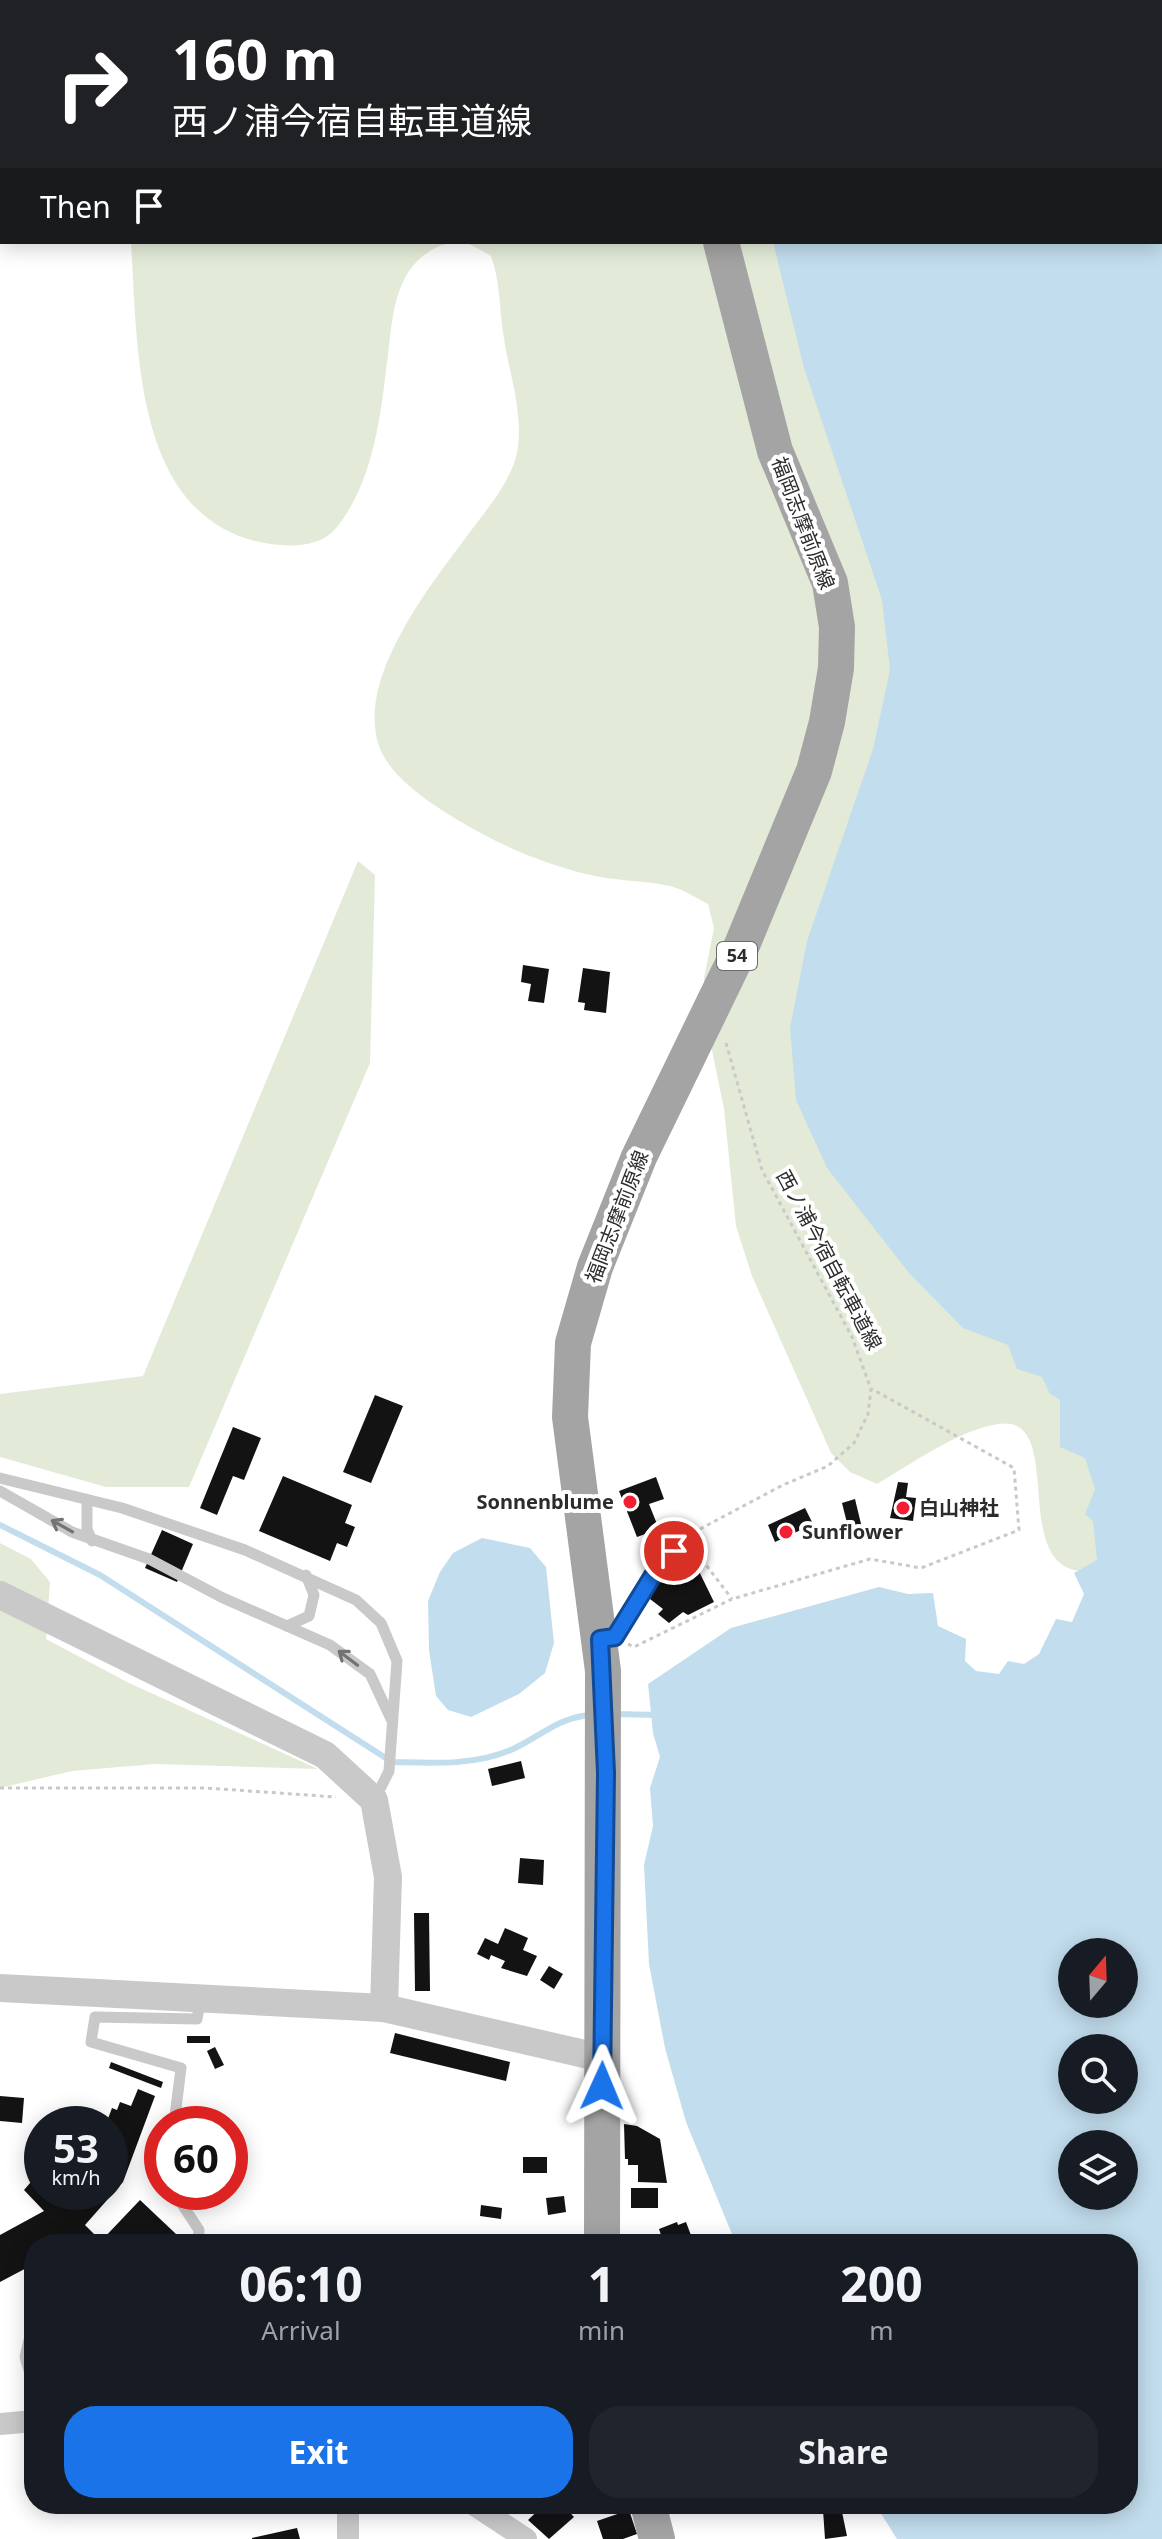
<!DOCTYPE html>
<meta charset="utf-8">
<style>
:root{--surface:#171b24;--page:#20242c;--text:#f1f3f6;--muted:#9ea1a6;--accent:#1a73e8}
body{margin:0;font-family:"Noto Sans","Noto Sans JP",sans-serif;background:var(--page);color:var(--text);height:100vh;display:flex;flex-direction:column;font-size:30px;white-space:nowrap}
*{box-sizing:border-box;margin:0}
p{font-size:26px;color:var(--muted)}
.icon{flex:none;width:44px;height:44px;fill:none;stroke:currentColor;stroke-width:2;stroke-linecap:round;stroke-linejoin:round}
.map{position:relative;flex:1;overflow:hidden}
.panel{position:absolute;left:24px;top:2234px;width:1114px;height:280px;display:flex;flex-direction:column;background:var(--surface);border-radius:32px;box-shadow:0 4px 20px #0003}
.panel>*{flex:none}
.top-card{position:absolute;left:0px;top:0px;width:1162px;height:244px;box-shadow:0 4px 20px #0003;background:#202124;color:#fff;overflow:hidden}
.needle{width:52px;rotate:19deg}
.buttons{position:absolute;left:1058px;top:1938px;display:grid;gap:16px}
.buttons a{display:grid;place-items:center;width:80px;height:80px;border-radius:50%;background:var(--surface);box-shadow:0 4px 20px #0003;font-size:40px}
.speed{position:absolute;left:24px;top:2106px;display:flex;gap:16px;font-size:40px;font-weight:700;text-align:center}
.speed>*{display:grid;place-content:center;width:104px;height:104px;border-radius:50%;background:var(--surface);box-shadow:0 4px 20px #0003;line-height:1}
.speed small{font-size:20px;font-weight:400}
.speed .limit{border:12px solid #d22;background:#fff;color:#111}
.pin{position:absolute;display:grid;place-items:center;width:68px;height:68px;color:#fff;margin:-34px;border:4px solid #fff;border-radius:50%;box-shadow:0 2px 8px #0007}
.me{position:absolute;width:88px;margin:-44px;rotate:1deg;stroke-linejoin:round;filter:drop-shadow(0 0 6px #0008)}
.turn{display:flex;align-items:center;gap:28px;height:168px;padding:0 40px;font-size:36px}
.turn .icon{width:104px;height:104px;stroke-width:2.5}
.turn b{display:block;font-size:56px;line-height:68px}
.then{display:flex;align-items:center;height:76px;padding:0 40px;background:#0003;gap:16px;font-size:30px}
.eta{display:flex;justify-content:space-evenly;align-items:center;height:136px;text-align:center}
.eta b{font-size:48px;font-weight:700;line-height:56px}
.action{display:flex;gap:16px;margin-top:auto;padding:16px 40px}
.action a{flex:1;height:92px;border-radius:32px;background:var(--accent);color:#fff;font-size:32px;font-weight:700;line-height:92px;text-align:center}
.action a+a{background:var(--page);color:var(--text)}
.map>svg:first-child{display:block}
.green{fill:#e3ebd8}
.water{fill:#c2dded;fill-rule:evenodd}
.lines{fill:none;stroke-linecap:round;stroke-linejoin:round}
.stream{stroke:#c2dded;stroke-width:6}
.building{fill:#131313}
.path{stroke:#c9c9c9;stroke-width:3;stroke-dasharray:4 4;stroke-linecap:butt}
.service{stroke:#c9c9c9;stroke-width:11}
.minor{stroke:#c9c9c9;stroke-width:22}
.tertiary{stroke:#c9c9c9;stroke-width:28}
.primary{stroke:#a4a4a4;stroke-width:36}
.oneway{stroke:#737373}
.route-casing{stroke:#114b97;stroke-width:20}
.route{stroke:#1a73e8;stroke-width:14}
.poi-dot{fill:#f31e31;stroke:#fff;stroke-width:3}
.labels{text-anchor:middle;stroke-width:8;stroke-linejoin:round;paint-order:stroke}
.shield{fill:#fff;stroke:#6b6b6b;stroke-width:2}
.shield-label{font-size:18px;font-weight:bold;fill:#2c2c2c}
.street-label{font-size:20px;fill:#2c2c2c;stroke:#fff}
.poi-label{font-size:20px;font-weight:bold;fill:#2c2c2c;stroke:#fff;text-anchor:start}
</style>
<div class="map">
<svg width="1162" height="2539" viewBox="0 0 1162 2539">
<rect width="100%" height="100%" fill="#fff"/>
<g class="green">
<path d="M48 0H845V2Z"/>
<path d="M131 242H872L1113 1298 1098 1572C1089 1571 1076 1572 1068 1568 1016 1545 1063 1414 998 1424 959 1430 911 1464 877 1484L850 1472 831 1453 752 1276 736 1226 724 1109 704 1011V978L714 928 708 904C696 898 683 889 670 886 642 880 613 881 586 874 543 863 501 846 463 823 435 807 390 778 379 746 356 679 429 587 467 536 485 511 510 484 517 453 524 414 510 377 504 339 499 311 501 283 491 256 483 252 473 244 464 243 440 239 416 257 405 278 393 300 391 329 388 354 381 412 375 479 337 527 321 547 293 547 270 544 132 523 138 348 131 242Z"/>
<path d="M358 861 375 875 370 1063 189 1487H106L0 1457V1394L143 1376Z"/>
<path d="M0 1543 31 1559 50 1582 46 1639 127 1682 318 1769 155 1764 72 1771 0 1788Z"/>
</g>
<g class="water">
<path d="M741 0H1162V2539H897L875 2504H1128V2244H736L686 2122 665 2048 649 1964 644 1865 653 1826 650 1788 660 1757 653 1733 648 1684 731 1628 879 1587 908 1594 933 1593 938 1626 966 1639 965 1661 976 1671 999 1674 1008 1661 1024 1664 1039 1654 1056 1619 1072 1622 1084 1594 1074 1573 1097 1560 1093 1521 1085 1514 1095 1489 1085 1458 1060 1447V1400L1050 1394 1042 1377 1017 1369 1008 1345 963 1328 909 1273 827 1168 796 1100 790 1028 807 941 873 749 890 670 882 600 804 368 773 242H1160V2ZM1072 1952H1124V2004H1072ZM1072 2048H1124V2100H1072ZM1072 2144H1124V2196H1072Z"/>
<path d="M482 1538 530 1548 546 1567 554 1643 545 1673 519 1694 471 1717 448 1710 436 1696 429 1650 428 1601 440 1572 453 1553Z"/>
</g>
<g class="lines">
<g class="stream">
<path d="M0 1525 100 1575 392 1762C431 1763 476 1766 513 1749 541 1736 559 1717 591 1715"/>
<path d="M614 1714 659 1715"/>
</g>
</g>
<g class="building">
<path d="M523 965 549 969 544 1003 528 1001 531 984 521 982Z"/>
<path d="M583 968 610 972 606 1013 584 1010 585 1003 578 1002Z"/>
<path d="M375 1395 403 1406 371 1483 343 1472Z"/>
<path d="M233 1427 261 1438 244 1480 233 1476 217 1515 200 1508Z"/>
<path d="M283 1476 352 1505 345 1523 355 1527 347 1547 337 1543 330 1561 259 1531Z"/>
<path d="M656 1477 664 1499 649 1504 659 1529 637 1537 619 1491Z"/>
<path d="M898 1482 908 1483 906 1497 916 1498 913 1521 890 1518Z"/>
<path d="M855 1499 862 1528 849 1531 842 1503Z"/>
<path d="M805 1508 818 1534 808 1539 803 1529 775 1542 768 1525Z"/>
<path d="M162 1530 193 1544 177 1582 145 1568Z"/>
<path d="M690 1553 714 1602 688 1615 683 1612 669 1623 658 1614 663 1609 650 1599 651 1592 676 1560Z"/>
<path d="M521 1761 525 1778 492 1786 488 1769Z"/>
<path d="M520 1858 544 1860 543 1885 518 1883Z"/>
<path d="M414 1913H429L430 1991H415Z"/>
<path d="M505 1928 528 1938 523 1950 537 1956 527 1976 501 1968 505 1961 491 1955 489 1960 477 1954 485 1938 498 1944Z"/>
<path d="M549 1966 563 1974 554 1989 540 1980Z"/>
<path d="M395 2033 510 2062 506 2081 390 2053Z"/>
<rect x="187" y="2036" width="23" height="7"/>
<path d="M215 2047 224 2065 215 2069 207 2051Z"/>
<path d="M111 2062 163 2082 161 2088 109 2068Z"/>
<path d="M138 2089 155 2096 123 2182 85 2225 101 2241 140 2200 176 2234 167 2244H82L75 2237 68 2244H34V2264L0 2282V2235L44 2211 24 2190 42 2169V2192H110V2124H106L112 2108 117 2110 120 2102 131 2106Z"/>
<path d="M0 2096 24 2098 22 2123 0 2121Z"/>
<path d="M624 2124 637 2126 660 2139 667 2183 638 2182V2165H628V2159H625Z"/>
<rect x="523" y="2157" width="24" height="16"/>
<rect x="631" y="2188" width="27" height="20"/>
<path d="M564 2196 566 2212 548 2215 546 2198Z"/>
<path d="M481 2205 502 2208 501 2219 480 2216Z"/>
<path d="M677 2222 678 2225 686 2222 692 2238 688 2240 689 2244H650L648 2240 661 2235 659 2229Z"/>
<path d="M545 2504H562L574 2517 549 2539 528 2520Z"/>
<path d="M834 2508 835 2514 842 2512 847 2536 825 2539 823 2510Z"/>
<path d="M629 2510 637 2534 623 2539H603L597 2521Z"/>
<path d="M297 2528 300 2539H252V2538Z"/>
</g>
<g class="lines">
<g class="path">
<path d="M700 1529 783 1485 828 1466 854 1443 868 1414 871 1389 852 1337 762 1170 726 1043"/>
<path d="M697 1553 732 1599"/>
<path d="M628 1644 634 1647 732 1599 870 1559 921 1568 1019 1530 1014 1468 872 1389"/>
<path d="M0 1788H206L336 1797"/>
</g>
<g class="service">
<path d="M0 1478 122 1508 245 1550 356 1600 381 1623 397 1661 389 1771 375 1799"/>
<path d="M0 1491 72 1532 149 1559 221 1597 330 1645 370 1674 391 1719"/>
<path d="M87 1500V1529L92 1541"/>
<path d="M287 1626 309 1616 314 1595 306 1575"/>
<path d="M604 1638 615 1637 660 1564 688 1539"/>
<path d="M174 2124 181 2068 91 2042 95 2017 197 2019 201 1998"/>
<path d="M174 2192 199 2230 198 2244"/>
<path d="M34 2319 25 2357 34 2387"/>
</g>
<g class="minor">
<path d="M0 2424 34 2421"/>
<path d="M348 2504V2539"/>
<path d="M473 2504 526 2539"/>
</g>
<g class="tertiary">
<path d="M0 1595 325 1755 374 1800 388 1877 384 2008"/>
<path d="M0 1988 384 2008 602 2058"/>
</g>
<g class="primary">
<path d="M698 2 699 0"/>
<path d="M602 2244 603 1671 570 1417 573 1343 595 1267 639 1157 742 945 814 771 827 722 836 668 837 627 830 583 775 451 721 242"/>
<path d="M648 2504 657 2539"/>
</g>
</g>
<defs><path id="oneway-shaft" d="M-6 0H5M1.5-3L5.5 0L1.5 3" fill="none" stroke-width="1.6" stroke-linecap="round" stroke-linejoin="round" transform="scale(2)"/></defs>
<g class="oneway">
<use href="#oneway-shaft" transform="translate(62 1526) rotate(-151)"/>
<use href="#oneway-shaft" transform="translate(348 1658) rotate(-143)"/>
</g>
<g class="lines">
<defs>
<path id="route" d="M602 2086 606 1773 600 1639 615 1637 660 1564 674 1551"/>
</defs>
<use href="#route" class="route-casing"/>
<use href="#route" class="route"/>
</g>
<g class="poi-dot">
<circle cx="630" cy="1502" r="8"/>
<circle cx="903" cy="1508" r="8"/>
<circle cx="786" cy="1532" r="8"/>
</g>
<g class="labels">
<rect class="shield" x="717" y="942" width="40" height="28" rx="6"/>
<g class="shield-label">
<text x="737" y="962">54</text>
</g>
<g class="street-label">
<text transform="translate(803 523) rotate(69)" y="7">福岡志摩前原線</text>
<text transform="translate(617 1217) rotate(-69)" y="7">福岡志摩前原線</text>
<text transform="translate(829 1260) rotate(62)" y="7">西ノ浦今宿自転車道線</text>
</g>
<g class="poi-label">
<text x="614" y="1509" text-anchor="end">Sonnenblume</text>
<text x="919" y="1515">白山神社</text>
<text x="802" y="1539">Sunflower</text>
</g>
</g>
</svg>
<div class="buttons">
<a><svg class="needle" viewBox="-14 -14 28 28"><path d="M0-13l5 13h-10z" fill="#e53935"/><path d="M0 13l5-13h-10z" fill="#9ea1a6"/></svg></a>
<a><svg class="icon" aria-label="search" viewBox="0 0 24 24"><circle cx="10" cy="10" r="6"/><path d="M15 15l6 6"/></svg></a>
<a><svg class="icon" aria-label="layers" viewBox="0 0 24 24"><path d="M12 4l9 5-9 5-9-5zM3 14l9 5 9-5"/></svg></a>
</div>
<div class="speed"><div>53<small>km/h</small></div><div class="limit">60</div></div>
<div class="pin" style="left:674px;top:1551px;background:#d93025"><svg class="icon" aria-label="arrive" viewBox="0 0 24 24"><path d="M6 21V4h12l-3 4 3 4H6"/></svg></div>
<svg class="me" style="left:602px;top:2086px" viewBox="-20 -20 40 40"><path d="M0-17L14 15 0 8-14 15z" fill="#1a73e8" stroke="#fff" stroke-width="4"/></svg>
<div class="top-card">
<div class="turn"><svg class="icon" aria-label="right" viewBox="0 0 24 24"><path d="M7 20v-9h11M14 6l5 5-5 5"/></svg><div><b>160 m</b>西ノ浦今宿自転車道線</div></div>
<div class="then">Then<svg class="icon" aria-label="arrive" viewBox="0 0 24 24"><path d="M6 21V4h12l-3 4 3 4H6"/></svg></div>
</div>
<section class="panel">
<div class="eta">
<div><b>06:10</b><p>Arrival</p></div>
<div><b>1</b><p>min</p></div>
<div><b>200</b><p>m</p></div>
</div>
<div class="action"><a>Exit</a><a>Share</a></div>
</section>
</div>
